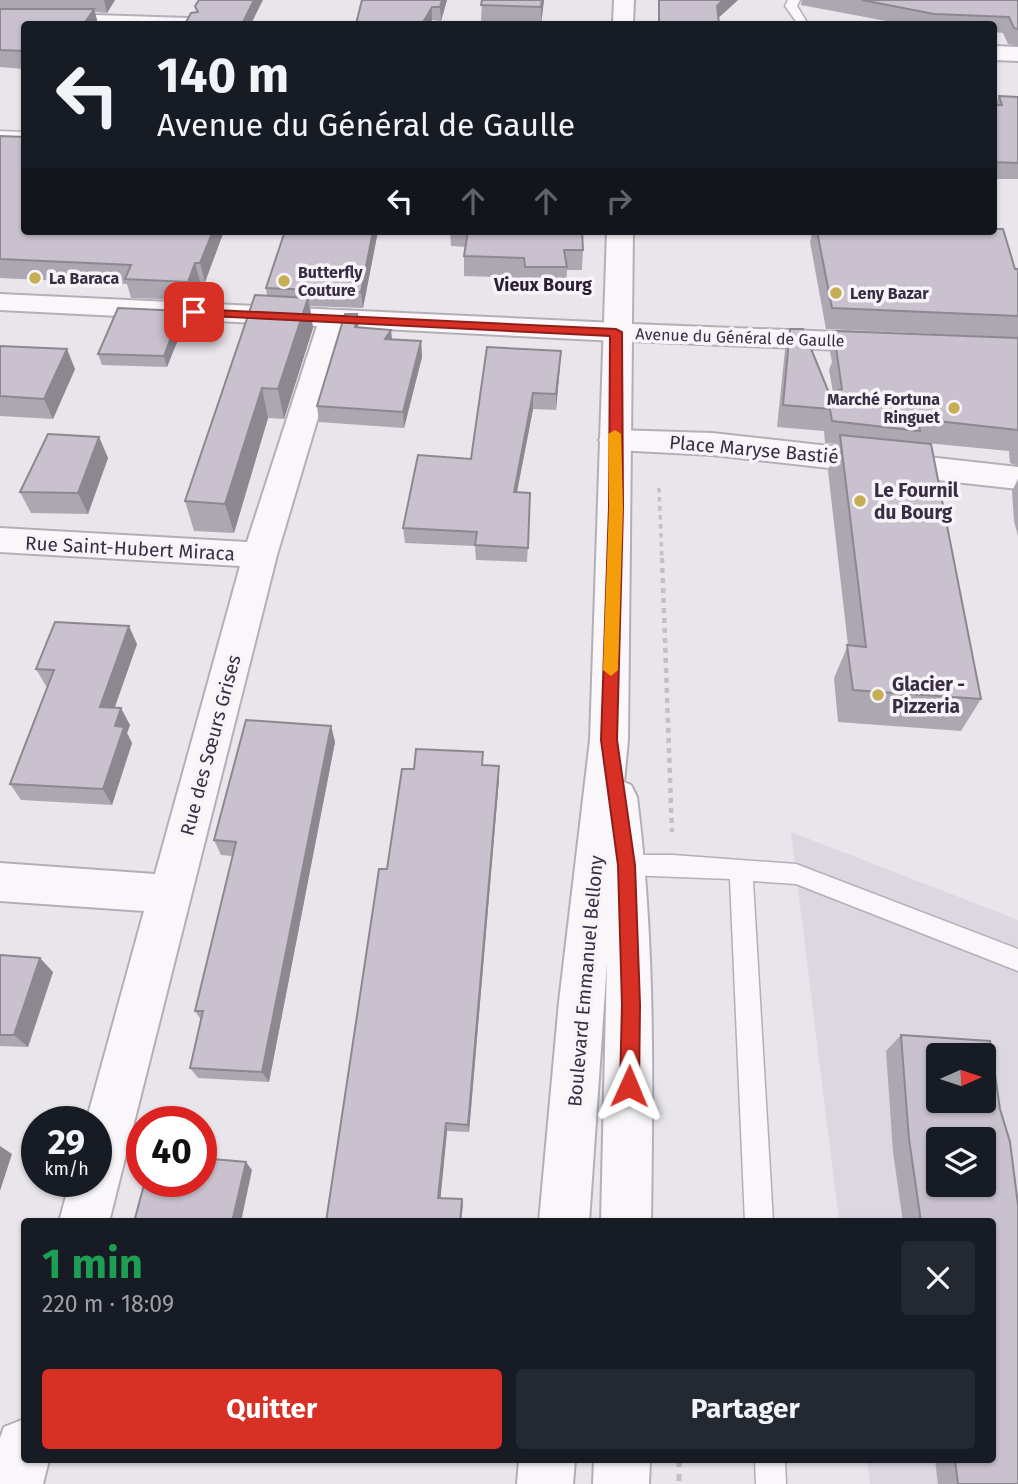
<!DOCTYPE html>
<html lang="fr">
<meta charset="utf-8">
<style>
:root{--surface:#171b24;--page:#242831;--text:#f1f3f6;--muted:#9ea1a6;--accent:#d93025}
body{margin:0;font-family:"Fira Sans",sans-serif;background:var(--page);color:var(--text);height:100vh;display:flex;flex-direction:column;font-size:26px;white-space:nowrap}
*{box-sizing:border-box;margin:0}
p{font-size:23px;color:var(--muted)}
.icon{flex:none;width:38px;height:38px;fill:none;stroke:currentColor;stroke-width:2;stroke-linecap:round;stroke-linejoin:round}
.map{position:relative;flex:1;overflow:hidden}
.drawer{position:absolute;left:21px;top:1218px;width:975px;height:245px;display:flex;flex-direction:column;background:var(--surface);border-radius:7px;box-shadow:0 2px 5px #0004}
.drawer>*{flex:none}
.guide{position:absolute;left:21px;top:21px;width:976px;height:214px;border-radius:7px;box-shadow:0 2px 5px #0004;background:#171b24;color:var(--text);overflow:hidden}
.needle{width:46px;rotate:87deg}
.tools{position:absolute;left:926px;top:1043px;display:grid;gap:14px}
.tools a{display:grid;place-items:center;width:70px;height:70px;border-radius:7px;background:var(--surface);box-shadow:0 2px 5px #0004;font-size:35px}
.speed{position:absolute;left:21px;top:1106px;display:flex;gap:14px;font-size:35px;font-weight:700;text-align:center}
.speed>*{display:grid;place-content:center;width:91px;height:91px;border-radius:50%;background:var(--surface);box-shadow:0 2px 5px #0004;line-height:1}
.speed small{font-size:18px;font-weight:400}
.speed .limit{border:10px solid #d22;background:#fff;color:#111}
.pin{position:absolute;display:grid;place-items:center;width:60px;height:60px;color:#fff;margin:-30px;border-radius:14px;box-shadow:0 4px 10px #0006}
.me{position:absolute;width:77px;margin:-38px;rotate:1deg;stroke-linejoin:round;filter:drop-shadow(0 0 5px #0008)}
.turn{display:flex;align-items:center;gap:24px;height:147px;padding:0 21px;font-size:32px}
.turn .icon{width:91px;height:91px;stroke-width:2.5}
.turn b{display:block;font-size:49px;line-height:60px}
.lanes{display:flex;align-items:center;height:66px;padding:0 21px;background:#0003;justify-content:center;gap:35px;direction:ltr}
.lanes .off{opacity:.35}
.round{display:grid;place-items:center;flex:none;width:74px;height:74px;border-radius:7px;background:var(--page)}
.summary{display:flex;align-items:center;justify-content:space-between;height:119px;padding:0 21px}
h1{font-size:42px;font-weight:700;line-height:52px;color:#1e9e55}
.primary-button{display:flex;gap:14px;margin-top:auto;padding:14px 21px}
.primary-button a{flex:1;height:80px;border-radius:7px;background:var(--accent);color:#fff;font-size:28px;font-weight:700;line-height:80px;text-align:center}
.primary-button a+a{background:var(--page);color:var(--text)}
.map>svg:first-child{display:block}
.built{fill:#dcd7e0;fill-rule:evenodd}
.lines{fill:none;stroke-linecap:round;stroke-linejoin:round}
.service-casing{stroke:#b4aeb9;stroke-width:3}
.minor-casing{stroke:#b4aeb9;stroke-width:4}
.tertiary-casing{stroke:#b4aeb9;stroke-width:4}
.path-far2{stroke:#c3bec7;stroke-width:3.5;stroke-dasharray:4.5 4.5;stroke-linecap:butt}
.path-far1{stroke:#c3bec7;stroke-width:4.5;stroke-dasharray:5 5;stroke-linecap:butt}
.path{stroke:#c3bec7;stroke-width:5;stroke-dasharray:7 7;stroke-linecap:butt}
.service{fill:#f9f7fa;fill-rule:evenodd}
.minor{fill:#f9f7fa;fill-rule:evenodd}
.tertiary{fill:#f9f7fa;fill-rule:evenodd}
.wall{fill:#ada7b1}
.shaded-wall{fill:#8d8890}
.building{fill:#c9c2ce;stroke:#8d8890;stroke-width:2;fill-rule:evenodd}
.route{fill:#d93025;stroke:#8d1f18;stroke-width:2}
.slow{fill:#f59e0b}
.poi-dot{fill:#c7ad53;stroke:#f7f4f9;stroke-width:2.5}
.labels{text-anchor:middle;stroke-width:7;stroke-linejoin:round;paint-order:stroke}
.far-poi-label{font-size:16px;font-weight:bold;fill:#392d43;stroke:#f7f4f9;text-anchor:start}
.far-street-label{font-size:16px;fill:#392d43;stroke:#f7f4f9}
.far-neighbourhood-label{font-size:18px;font-weight:bold;fill:#2b1f34;stroke:#f7f4f9}
.street-label{font-size:19px;fill:#392d43;stroke:#f7f4f9}
.poi-label{font-size:19px;font-weight:bold;fill:#392d43;stroke:#f7f4f9;text-anchor:start}
</style>
<div class="map">
<svg width="1018" height="1484" viewBox="0 0 1018 1484">
<rect width="100%" height="100%" fill="#e8e5eb"/>
<path class="built" d="M791 832 1018 920V1484H870L867 1460H992V1222L839 1221ZM938 1055H984V1101H938ZM938 1139H984V1185H938Z"/>
<g class="lines">
<defs>
<g id="service">
<path d="M788 0H800L797 6 808 24H798L785 6Z"/>
<path d="M0 131 24 132V140L0 139Z"/>
<path d="M626 855H673L796 864 1018 949V971L796 884 753 881 773 1222H745L730 879 626 875 618 872 615 865 618 858Z"/>
<path d="M755 1460H785L786 1484H756Z"/>
</g>
<g id="minor">
<path d="M0 12 188 18 195 20 199 24H0Z"/>
<path d="M994 46 1018 47V61L994 60Z"/>
<path d="M0 294 616 323 626 326 630 332 626 338 616 341 345 327 277 555 109 1222H59L70 1181H96V1122H86L144 911 0 901V863L155 874 240 566 0 552V528L247 542 317 326 0 310Z"/>
<path d="M615 430 712 433 1018 467V489L712 455 615 450 604 447 599 440 604 433Z"/>
<path d="M24 1419V1460H49L43 1484H0V1438L4 1427Z"/>
</g>
<g id="tertiary">
<path d="M614 0H634L633 24H613Z"/>
<path d="M607 231H633L632 324 887 334 897 337 901 343 897 349 887 352 632 341 628 740 624 782 631 785 637 797C655 938 653 1079 651 1222H601L607 962 589 1222H539L559 1002 590 740Z"/>
<path d="M519 1460H575L573 1484H517Z"/>
<path d="M594 1460H650L649 1484H593Z"/>
</g>
</defs>
<use href="#service" class="service-casing"/>
<use href="#minor" class="minor-casing"/>
<use href="#tertiary" class="tertiary-casing"/>
<path class="path-far2" d="M659 488 662 560"/>
<path class="path-far1" d="M662 558 672 832"/>
<path class="path" d="M679 1460V1484"/>
<use href="#service" class="service"/>
<use href="#minor" class="minor"/>
<use href="#tertiary" class="tertiary"/>
</g>
<g class="wall">
<path d="M0 0H115L107 13 95 12 98 24H24V69L0 67Z"/>
<path d="M362 0H447L441 21 432 20Z"/>
<path d="M482 0H544L541 24 481 22Z"/>
<path d="M658 0H738L718 18 719 24H658Z"/>
<path d="M802 0H1018V46L1008 44 1003 33 994 32V24H902L801 5Z"/>
<path d="M999 96 1018 97V179H994V105H995Z"/>
<path d="M0 136 24 231H224L205 282H200L193 300 131 298 127 284 0 278Z"/>
<path d="M285 231H378L363 308 310 306 313 328 284 419 268 418 234 533 194 531 185 501 267 296 266 288Z"/>
<path d="M450 231H588V232H582L583 250 582 270H567L566 287H525L524 278 464 276V256L465 247 451 246Z"/>
<path d="M813 231H994L1015 269H1018V338L826 329 810 242Z"/>
<path d="M181 311 185 322 167 367 102 365 98 354Z"/>
<path d="M359 327 391 330 392 339 421 341 422 357 404 428 319 422 317 406Z"/>
<path d="M790 329 829 393 833 392 829 370 832 362 830 352 836 331 1018 338V466L1010 463 1009 451 916 442V443L981 699 961 731 838 722 834 678 848 645 828 471 837 444 825 443 824 431 777 427 785 350Z"/>
<path d="M0 346 75 369 53 419 0 416Z"/>
<path d="M487 347 560 366 556 410 533 409 517 492 530 508 527 562 476 560 475 546 405 543 403 528 471 459Z"/>
<path d="M99 437 108 458 88 514 31 513 20 492Z"/>
<path d="M1018 479V536L1014 521 1012 491Z"/>
<path d="M137 644 114 708 130 725 127 733 132 743 112 805 21 800 10 784 48 686H46L36 669Z"/>
<path d="M331 726 335 742 269 1082 198 1078 190 1068 201 1020 195 1011 233 856 221 855 214 840Z"/>
<path d="M483 765 499 779 469 1132 447 1131 440 1198 462 1199 463 1205 326 1222 387 869 414 769Z"/>
<path d="M0 955 53 972 28 1047 0 1046Z"/>
<path d="M901 1035 1000 1109 1018 1484H938L935 1460H992V1222H903L893 1152 886 1051Z"/>
</g>
<g class="shaded-wall">
<path d="M104 0H115L107 13Z"/>
<path d="M254 0H263L251 24H242Z"/>
<path d="M442 0H447L441 21 440 7Z"/>
<path d="M542 0H544L541 24V7Z"/>
<path d="M723 0H738L715 21 717 6Z"/>
<path d="M432 7V20L430 24H422Z"/>
<path d="M94 9 98 24H84Z"/>
<path d="M213 231H224L205 282 200 263Z"/>
<path d="M373 231H378L363 308 361 292Z"/>
<path d="M195 263 200 282 193 300 188 282Z"/>
<path d="M308 298 313 328 284 419 278 389Z"/>
<path d="M181 311 185 322 167 367 164 356Z"/>
<path d="M357 314 359 330 355 327Z"/>
<path d="M391 330 392 346 385 339Z"/>
<path d="M421 341 422 357 404 428 403 412Z"/>
<path d="M67 349 75 369 53 419 44 399Z"/>
<path d="M561 351 560 366 556 410V394Z"/>
<path d="M262 388 268 418 234 533 225 504Z"/>
<path d="M533 393V409L514 507V492Z"/>
<path d="M99 437 108 458 88 514 78 493Z"/>
<path d="M129 626 137 644 109 724 100 707Z"/>
<path d="M121 708 130 725 127 733 132 743 112 805 103 789 115 726Z"/>
<path d="M331 726 335 742 269 1082 262 1072Z"/>
<path d="M499 766V779L469 1132 468 1125Z"/>
<path d="M40 958 53 972 28 1047 14 1035Z"/>
<path d="M446 1123 447 1131 440 1204 438 1198Z"/>
<path d="M0 1146 12 1154 0 1191Z"/>
<path d="M246 1162 252 1170 241 1222H232Z"/>
<path d="M462 1199 463 1205 461 1222H460Z"/>
</g>
<g class="building">
<path d="M199 0H254L242 24H185L191 13 198 12 195 6Z"/>
<path d="M362 0H442L440 7H432L422 24H356Z"/>
<path d="M482 0H542L541 7 481 5Z"/>
<path d="M659 0H723L717 6 719 24H659Z"/>
<path d="M862 0H1018V29L1014 28 1009 17 934 14Z"/>
<path d="M0 9H94L84 24H24V51L0 50Z"/>
<path d="M999 96 1018 97V163L994 162V105H1002Z"/>
<path d="M0 136 24 137V231H213L200 263H195L188 282 125 279 131 265 0 259Z"/>
<path d="M994 229H1003L1015 269H1018V316L832 308 817 231H994Z"/>
<path d="M285 231H373L361 292 266 288Z"/>
<path d="M468 231H582L583 250H564L567 267H525L524 258 464 256Z"/>
<path d="M255 295 308 298 278 389 262 388 225 504 185 501Z"/>
<path d="M118 308 181 311 164 356 98 354Z"/>
<path d="M345 314H357L355 327 391 330 385 339 421 341 403 412 317 406Z"/>
<path d="M790 329H803L829 393 842 389 836 348H840L836 331 1018 338V430L918 419 920 431 832 421 830 409 783 405Z"/>
<path d="M0 346 67 349 44 399 0 396Z"/>
<path d="M487 347 561 351 556 394 533 393 514 492 530 493 528 548 475 545 477 532 403 528 418 455 471 459Z"/>
<path d="M48 434 99 437 78 493 20 492Z"/>
<path d="M840 435 931 444 981 699 853 690 847 645 866 647Z"/>
<path d="M55 622 129 626 100 707 121 708 115 726 124 727 103 789 10 784 54 670 36 669Z"/>
<path d="M246 720 331 726 262 1072 190 1068 203 1011H195L236 842 214 840Z"/>
<path d="M416 749 483 752 482 765 499 766 468 1125 446 1123 438 1198 462 1199 460 1222H326L379 869H387L402 769H414Z"/>
<path d="M0 955 40 958 14 1035H0Z"/>
<path d="M901 1035 990 1041 1000 1109 1010 1142 1018 1205V1484H958L955 1460H992V1222H921L909 1139ZM938 1055H984V1101H938ZM938 1139H984V1185H938Z"/>
<path d="M201 1158 246 1162 232 1222H134L145 1181H201Z"/>
</g>
<path class="route" d="M194 309 616 329 622 332 623 507 617 740 635 865 640 1005 639 1086 636 1093 629 1096 622 1093 620 1086 622 1005 618 865 601 740 609 507 610 336 190 315 189 312Z"/>
<path class="slow" d="M615 430 621 434 623 507 618 670 611 676 603 670 609 507 608 434Z"/>
<g class="poi-dot">
<circle cx="35" cy="278" r="7"/>
<circle cx="284" cy="281" r="7"/>
<circle cx="836" cy="293" r="7"/>
<circle cx="954" cy="408" r="7"/>
<circle cx="860" cy="501" r="7"/>
<circle cx="878" cy="695" r="7"/>
</g>
<g class="labels">
<g class="far-poi-label">
<text x="298" y="278">Butterfly<tspan x="298" dy="18">Couture</tspan></text>
<text x="49" y="284">La Baraca</text>
<text x="850" y="299">Leny Bazar</text>
<text x="940" y="405" text-anchor="end">Marché Fortuna<tspan x="940" dy="18">Ringuet</tspan></text>
</g>
<g class="far-street-label">
<text transform="translate(740 337) rotate(2)" y="6">Avenue du Général de Gaulle</text>
</g>
<g class="far-neighbourhood-label">
<text x="543" y="291">Vieux Bourg</text>
</g>
<g class="street-label">
<text transform="translate(754 449) rotate(5)" y="7">Place Maryse Bastié</text>
<text transform="translate(130 548) rotate(3)" y="7">Rue Saint-Hubert Miraca</text>
<text transform="translate(210 745) rotate(-75)" y="7">Rue des Sœurs Grises</text>
<text transform="translate(585 981) rotate(-85)" y="7">Boulevard Emmanuel Bellony</text>
</g>
<g class="poi-label">
<text x="874" y="497">Le Fournil<tspan x="874" dy="22">du Bourg</tspan></text>
<text x="892" y="691">Glacier -<tspan x="892" dy="22">Pizzeria</tspan></text>
</g>
</g>
</svg>
<div class="tools">
<a><svg class="needle" viewBox="-14 -14 28 28"><path d="M0-13l5 13h-10z" fill="#e53935"/><path d="M0 13l5-13h-10z" fill="#9ea1a6"/></svg></a>
<a><svg class="icon" aria-label="layers" viewBox="0 0 24 24"><path d="M12 4l9 5-9 5-9-5zM3 14l9 5 9-5"/></svg></a>
</div>
<div class="speed"><div>29<small>km/h</small></div><div class="limit">40</div></div>
<div class="pin" style="left:194px;top:312px;background:#d93025"><svg class="icon" aria-label="arrive" viewBox="0 0 24 24"><path d="M6 21V4h12l-3 4 3 4H6"/></svg></div>
<svg class="me" style="left:629px;top:1086px" viewBox="-20 -20 40 40"><path d="M0-17L14 15 0 8-14 15z" fill="#d93025" stroke="#fff" stroke-width="4"/></svg>
<div class="guide">
<div class="turn"><svg class="icon" aria-label="left" viewBox="0 0 24 24"><path d="M17 20v-9H6M10 6l-5 5 5 5"/></svg><div><b>140 m</b>Avenue du Général de Gaulle</div></div>
<div class="lanes"><svg class="icon" aria-label="left" viewBox="0 0 24 24"><path d="M17 20v-9H6M10 6l-5 5 5 5"/></svg><svg class="icon off" aria-label="ahead" viewBox="0 0 24 24"><path d="M12 20V5M6 11l6-6 6 6"/></svg><svg class="icon off" aria-label="ahead" viewBox="0 0 24 24"><path d="M12 20V5M6 11l6-6 6 6"/></svg><svg class="icon off" aria-label="right" viewBox="0 0 24 24"><path d="M7 20v-9h11M14 6l5 5-5 5"/></svg></div>
</div>
<section class="drawer">
<div class="summary"><div><h1>1 min</h1><p>220 m · 18:09</p></div><a class="round"><svg class="icon" aria-label="close" viewBox="0 0 24 24"><path d="M6 6l12 12M18 6L6 18"/></svg></a></div>
<div class="primary-button"><a>Quitter</a><a>Partager</a></div>
</section>
</div>
